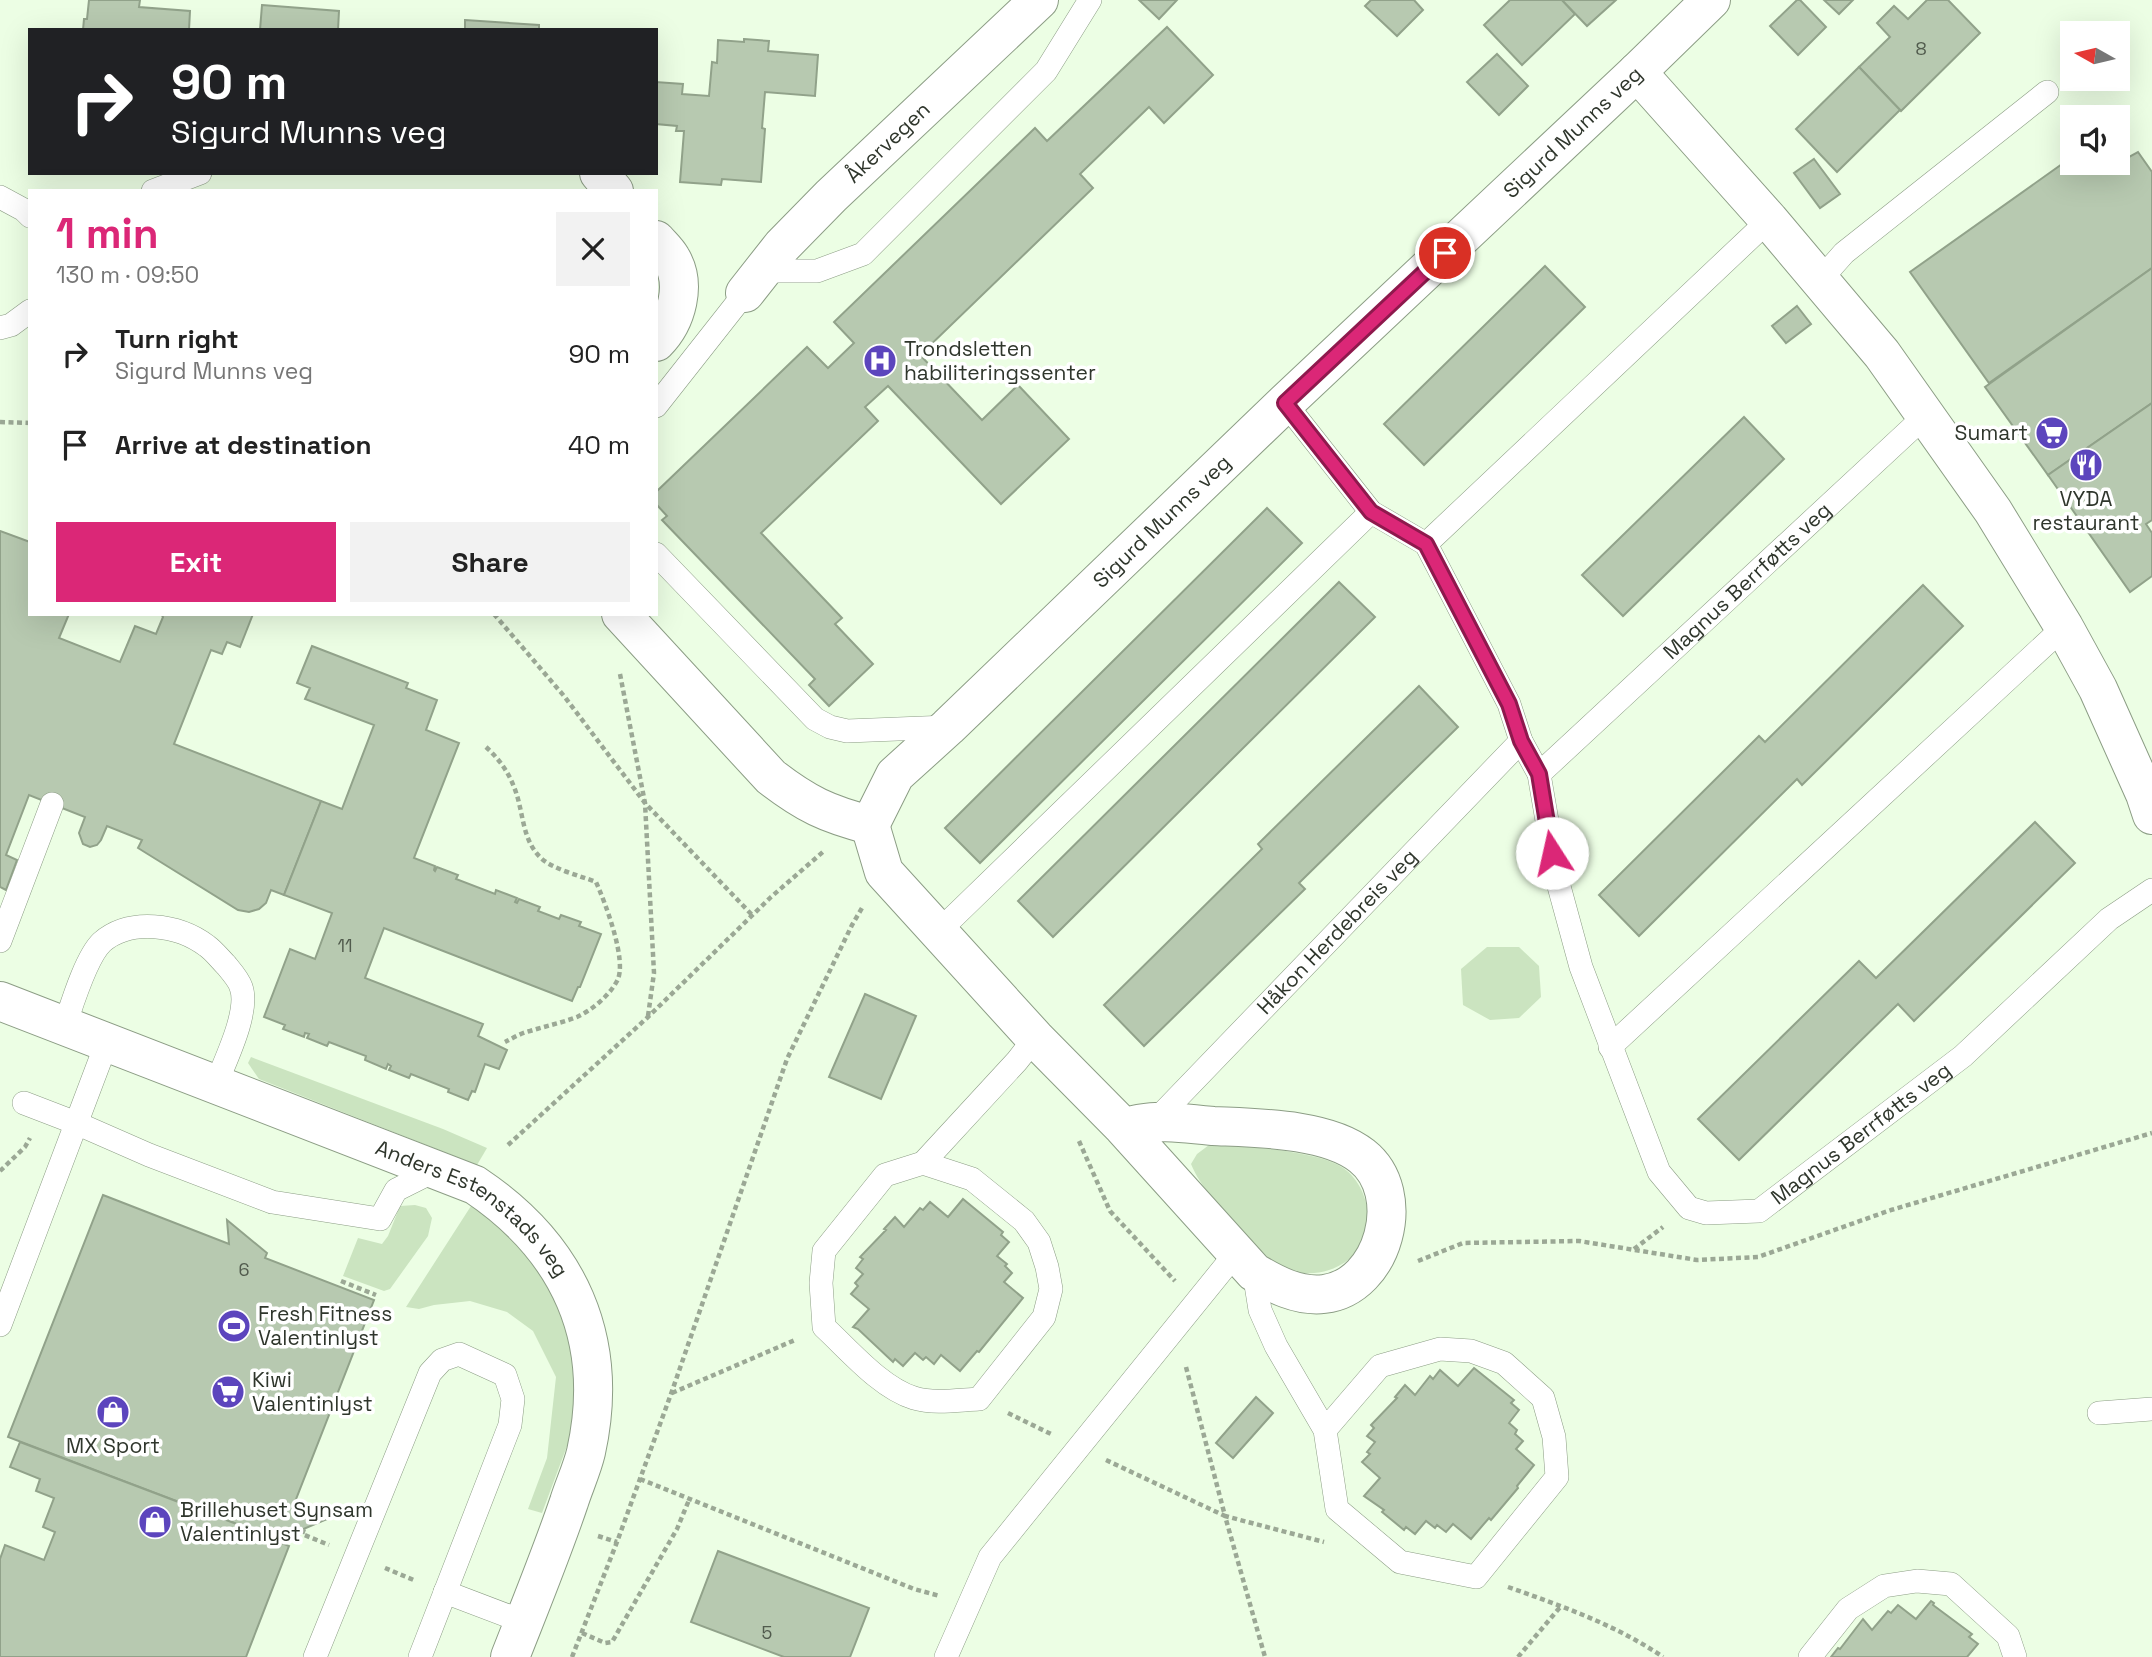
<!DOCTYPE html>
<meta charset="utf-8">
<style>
:root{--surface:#fff;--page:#f2f2f2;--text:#222;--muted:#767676;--accent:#db2777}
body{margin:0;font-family:"Space Grotesk",sans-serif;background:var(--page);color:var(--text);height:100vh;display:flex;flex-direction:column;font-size:26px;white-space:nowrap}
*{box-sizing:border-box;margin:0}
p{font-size:23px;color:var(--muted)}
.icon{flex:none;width:38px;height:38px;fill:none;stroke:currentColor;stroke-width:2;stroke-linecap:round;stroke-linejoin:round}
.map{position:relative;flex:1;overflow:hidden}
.panel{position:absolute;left:28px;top:189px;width:630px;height:427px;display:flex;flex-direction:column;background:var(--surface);border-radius:0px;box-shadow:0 7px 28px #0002}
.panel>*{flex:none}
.hud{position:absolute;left:28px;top:28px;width:630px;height:147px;border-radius:0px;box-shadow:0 7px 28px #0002;background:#202124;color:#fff;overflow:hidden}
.needle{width:46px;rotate:278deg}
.buttons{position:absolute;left:2060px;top:21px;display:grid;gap:14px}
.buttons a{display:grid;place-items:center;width:70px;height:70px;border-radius:0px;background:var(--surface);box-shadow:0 7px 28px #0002;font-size:35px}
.pin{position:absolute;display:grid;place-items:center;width:60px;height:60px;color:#fff;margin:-30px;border:4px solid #fff;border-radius:50%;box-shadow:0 2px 7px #0007}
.me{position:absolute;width:77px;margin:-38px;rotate:350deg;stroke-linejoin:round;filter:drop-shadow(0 0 5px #0008)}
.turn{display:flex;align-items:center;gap:24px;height:147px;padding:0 28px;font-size:32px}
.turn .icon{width:91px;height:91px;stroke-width:2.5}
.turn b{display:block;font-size:49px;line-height:60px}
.round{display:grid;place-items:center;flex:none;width:74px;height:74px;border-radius:0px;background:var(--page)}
.head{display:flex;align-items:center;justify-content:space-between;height:119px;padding:0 28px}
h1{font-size:42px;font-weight:700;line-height:52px;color:var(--accent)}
.cta{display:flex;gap:14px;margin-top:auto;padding:14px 28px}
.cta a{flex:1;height:80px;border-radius:0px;background:var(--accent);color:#fff;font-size:28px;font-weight:700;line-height:80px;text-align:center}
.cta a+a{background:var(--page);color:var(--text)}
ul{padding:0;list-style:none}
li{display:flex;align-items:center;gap:21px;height:91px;padding:0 28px}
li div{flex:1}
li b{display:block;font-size:26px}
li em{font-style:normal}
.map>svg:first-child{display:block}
.green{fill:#cbe4c0}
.building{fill:#b7c9b0;stroke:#91a28a;stroke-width:2}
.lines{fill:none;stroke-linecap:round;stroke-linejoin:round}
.lane-casing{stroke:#8c9d85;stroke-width:24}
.street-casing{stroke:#8c9d85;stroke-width:40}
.path{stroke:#9ba895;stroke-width:4.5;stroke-dasharray:5 3.5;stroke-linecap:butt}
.lane{stroke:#fff;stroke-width:23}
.street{stroke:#fff;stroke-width:38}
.route-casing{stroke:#8e194d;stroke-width:18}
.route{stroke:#db2777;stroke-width:12}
.labels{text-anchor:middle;stroke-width:7;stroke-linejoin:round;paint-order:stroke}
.number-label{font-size:18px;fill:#515b4d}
.street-label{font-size:21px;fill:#2f362c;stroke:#fff}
.poi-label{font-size:21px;fill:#2f362c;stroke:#fff;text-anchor:start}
</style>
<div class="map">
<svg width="2152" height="1657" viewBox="0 0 2152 1657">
<rect width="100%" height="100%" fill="#ecfee4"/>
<g class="green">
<path d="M1487 947H1519L1539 966 1541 997 1519 1018 1490 1020 1463 1005 1461 969Z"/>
<path d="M251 1057 443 1129 487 1148 477 1165 259 1079 248 1063Z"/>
<path d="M1209 1145C1240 1145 1314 1151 1340 1166 1365 1180 1376 1219 1361 1245 1345 1273 1303 1282 1277 1264 1263 1255 1251 1239 1239 1226 1222 1207 1201 1189 1191 1164L1197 1154Z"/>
<path d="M415 1205 426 1208 432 1218 428 1236 390 1289 384 1291 343 1276 358 1238 382 1244 388 1236 400 1206Z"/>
<path d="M471 1206 497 1220 537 1263 559 1300 573 1348 578 1397 570 1438 542 1513 528 1509 547 1458 556 1377 533 1331 507 1312 470 1301 434 1305 419 1309 406 1307Z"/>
</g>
<g class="building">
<path d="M89 0H140L139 7 190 11 189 30H83L84 19H87Z"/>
<path d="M1139 0H1177L1159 19Z"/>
<path d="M1371 0H1414L1423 10 1397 36 1365 6Z"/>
<path d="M1510 0H1562L1575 14 1522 65 1484 25Z"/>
<path d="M1562 0H1616L1587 26Z"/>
<path d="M1797 0H1800L1826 27 1798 55 1770 26Z"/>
<path d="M1824 0H1853L1839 14Z"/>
<path d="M1927 0H1948L1980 33 1901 111 1859 67 1890 37 1877 23 1894 6 1908 19Z"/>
<path d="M262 5 339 11 338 30H260Z"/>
<path d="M465 20 539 25V30H465Z"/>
<path d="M1167 27 1213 75 1164 123 1149 107 1080 174 1093 188 920 355 982 420 1018 385 1069 439 1001 504 888 386 865 407 878 421 761 533 842 618 835 624 873 664 829 706 809 685 815 679 662 520 667 516 656 504V492L807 347 828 368 854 343 834 322 1035 128 1047 141Z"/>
<path d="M744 39 769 41 768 51 818 55 815 96 765 92 762 128 765 129 761 182 722 179 721 185 680 182 684 131H676L677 126 656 124V82L683 84 682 94 709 96 712 62 717 63 718 40 744 42Z"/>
<path d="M1497 54 1528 86 1499 115 1467 82Z"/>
<path d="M1859 67 1900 110 1837 172 1796 129Z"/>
<path d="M2138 152 2152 172V268L1989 383 1910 272 2072 157V163H2118Z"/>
<path d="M1814 159 1840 194 1820 208 1794 173Z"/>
<path d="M1545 266 1585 307 1424 465 1384 424Z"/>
<path d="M2152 268V403L2048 475 1985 387Z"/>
<path d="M1797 306 1811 324 1786 343 1772 326Z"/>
<path d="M2152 403V520L2146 524 2152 533V576L2130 592 2048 475Z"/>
<path d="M1744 417 1784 459 1623 616 1582 575Z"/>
<path d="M1267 508 1302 543 980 863 945 828Z"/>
<path d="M0 531 30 542V614H69L59 638 120 662 135 626 156 634 163 617 161 614H253L240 647 227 642 222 654 211 650 174 744 321 801 284 895 271 890 266 903 259 909 249 912 238 910 138 848 142 840 107 826 101 840 97 845 90 847 83 844 79 833 85 817 29 795 6 855 17 860 6 890 0 887Z"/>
<path d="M1339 582 1375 617 1053 937 1018 901Z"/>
<path d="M1923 585 1963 626 1802 785 1797 779 1639 936 1599 895 1759 736 1765 742Z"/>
<path d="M312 646 408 683 406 688 437 700 426 730 459 743 414 858 435 866 434 870 435 871 437 867 458 875 456 879 495 894 496 890 517 898 515 902 517 903 519 899 540 907 538 911 559 919 561 915 581 922 579 926 601 934 580 987H578L572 1001 384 928 365 978 483 1024 478 1036 507 1050 499 1069 485 1064 475 1092 472 1091 468 1100 448 1092 449 1089 411 1074 409 1078 389 1070 391 1066 388 1064 386 1069 365 1060 366 1056 329 1042 327 1046 307 1038 309 1034 305 1033 304 1037 283 1029 285 1025 264 1017 290 949 315 959 332 913 284 895 321 801 342 809 374 725 305 699 310 688 297 683Z"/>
<path d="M1419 686 1458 727 1299 883 1305 889 1144 1046 1104 1005 1262 849 1258 844Z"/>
<path d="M2035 822 2075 863 1914 1021 1898 1004 1739 1160 1698 1119 1859 961 1876 978Z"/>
<path d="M865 994 916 1016 881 1099 829 1077Z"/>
<path d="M103 1195 229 1244 227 1220 267 1253 265 1258 374 1300 293 1507 327 1519 280 1539 279 1543 278 1541 234 1523 8 1437Z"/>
<path d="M963 1199 1003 1232 1001 1235 1009 1242 997 1256 1007 1264 1005 1266 1012 1273 1004 1282 1023 1298 979 1352 977 1351 960 1371 941 1355 934 1364 926 1357 923 1360 915 1353 903 1366 895 1359 893 1362 858 1329 853 1327 869 1309 851 1294 858 1286 855 1283 863 1274 856 1268 863 1259 860 1257 886 1230 884 1229 895 1217 904 1227 920 1208 923 1210 930 1202 948 1217Z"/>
<path d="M1474 1368 1514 1400 1511 1403 1519 1410 1509 1423 1517 1430 1515 1434 1523 1441 1516 1449 1534 1465 1517 1486 1518 1488 1491 1520 1489 1518 1471 1539 1453 1524 1446 1532 1437 1525 1435 1528 1426 1521 1415 1534 1406 1527 1404 1530 1382 1512 1384 1510 1364 1496 1380 1478 1362 1462 1370 1454 1367 1452 1375 1442 1367 1436 1374 1428 1371 1425 1397 1398 1395 1397 1405 1385 1415 1395 1430 1376 1433 1379 1440 1370 1458 1386Z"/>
<path d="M1256 1397 1273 1413 1233 1458 1216 1443Z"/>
<path d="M20 1442 234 1523 289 1546 246 1657H0V1559L5 1545 44 1560 55 1532 43 1527 54 1498 36 1491 40 1479 10 1467Z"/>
<path d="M718 1551 869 1608 850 1657H784L691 1622Z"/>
<path d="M1931 1601 1934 1603 1933 1605 1972 1634 1969 1637 1978 1644 1967 1657H1831L1838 1648 1840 1649 1863 1619 1872 1630 1888 1611 1891 1613 1898 1605 1916 1619Z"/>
</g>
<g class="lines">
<defs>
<g id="lane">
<path d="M153 191 200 173"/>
<path d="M0 197 24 210 30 216"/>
<path d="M763 271H817L863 254 1046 71 1090 0"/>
<path d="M1820 280 1844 253 2047 92"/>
<path d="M0 328 11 325 30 311"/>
<path id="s1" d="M1285 403 1371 512 1426 544 1509 704 1521 741 1539 774 1557 879 1581 967 1659 1172 1689 1208 1706 1213 1759 1211 1963 1056 2109 919 2152 890"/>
<path d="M656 406 745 293"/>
<path d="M1426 544 1769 220"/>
<path d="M656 554 815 719 830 727 847 731 948 727"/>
<path id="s2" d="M1539 774 1925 416"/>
<path d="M938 932 1371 512"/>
<path d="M0 941 52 804"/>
<path d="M65 1025C72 1004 86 957 102 942 130 918 178 924 207 946 214 951 220 959 226 965 231 971 239 980 241 987 250 1011 225 1061 216 1084"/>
<path d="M1610 1047 2064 627"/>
<path d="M24 1103 76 1123 149 1155 272 1202 380 1219 396 1190 436 1170"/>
<path id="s3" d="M1154 1122 1521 741"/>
<path d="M923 1163 972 1179 1024 1221 1039 1242 1047 1267 1051 1289 1044 1317 979 1399C958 1400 934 1404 914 1398 881 1388 849 1350 824 1327L821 1283 824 1251 885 1175 923 1163 1017 1061 1035 1038"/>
<path d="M1254 1272 1260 1310 1276 1346 1325 1430 1337 1509 1400 1562 1476 1577 1557 1477 1554 1437 1543 1398 1504 1363 1471 1351 1440 1349 1380 1366 1325 1430"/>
<path d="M0 1325 107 1042"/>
<path d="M2099 1413 2152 1409"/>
<path d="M445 1592 524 1622"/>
<path d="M315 1657 430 1373 442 1360 459 1354 505 1375 513 1399 510 1425 420 1657"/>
<path d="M946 1657 990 1557 1236 1253"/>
<path d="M1810 1657 1848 1609 1884 1586 1917 1581 1951 1584 2008 1636 2015 1657"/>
</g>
<g id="street">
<path d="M1637 72 1769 220 1882 354 1993 511 2064 627 2098 689 2145 794 2152 815"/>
<path d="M599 173 614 191"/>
<path d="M656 240C661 246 667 251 671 258 687 284 677 321 656 342"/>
<path id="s4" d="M745 293 782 246 831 196 1039 0"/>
<path d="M621 614 771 777C806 804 827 814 870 825"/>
<path id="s5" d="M870 825 895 775 948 727 1285 403 1637 72 1711 0"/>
<path d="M870 825 884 872 1035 1038 1123 1127 1254 1272C1274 1284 1298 1297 1324 1294 1384 1287 1409 1193 1362 1156 1327 1128 1256 1128 1213 1126 1194 1124 1174 1122 1155 1122 1145 1122 1134 1125 1123 1127"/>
<path id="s6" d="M0 1001 475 1185C569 1248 611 1339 586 1452 582 1469 574 1486 569 1502 551 1555 530 1606 510 1657"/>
</g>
</defs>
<use href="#lane" class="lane-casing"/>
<use href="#street" class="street-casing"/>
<g class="path">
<path d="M0 422 30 423"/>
<path d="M494 614 564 696 645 803 753 916"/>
<path d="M620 674 645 803 654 973 648 1016"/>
<path d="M486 747C498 758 508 771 514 787 524 811 521 839 541 858 552 869 581 876 596 882 605 902 628 962 617 981 609 996 592 1010 577 1017 561 1023 546 1026 530 1031 521 1033 513 1038 505 1042"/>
<path d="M1079 1141 1110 1211 1175 1281"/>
<path d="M508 1145 648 1017 771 897 824 851"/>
<path d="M0 1171 25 1147 30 1138"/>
<path d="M1634 1249 1663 1227"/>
<path d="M1418 1261 1463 1243 1579 1241 1697 1260 1758 1257 1891 1210 2152 1133"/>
<path d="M341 1281 376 1295"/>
<path d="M1186 1367 1225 1516 1324 1542"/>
<path d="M672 1393 795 1340"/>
<path d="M1008 1413 1051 1434"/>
<path d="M1106 1460 1225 1516 1265 1657"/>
<path d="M640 1479 914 1589 940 1596"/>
<path d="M304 1529 302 1534 329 1545"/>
<path d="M598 1536 617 1542"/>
<path d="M385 1568 416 1581"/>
<path d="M1508 1587C1562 1606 1616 1625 1663 1657"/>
<path d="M582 1633 605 1643 612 1642 677 1529 689 1500"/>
<path d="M572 1657 617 1542 671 1394 787 1059 852 925 862 908"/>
<path d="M1518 1657 1561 1606"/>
</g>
<use href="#lane" class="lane"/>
<use href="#street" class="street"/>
</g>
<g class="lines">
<defs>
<path id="route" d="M1445 253 1285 403 1371 512 1426 544 1509 704 1521 741 1539 774 1552 853"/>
</defs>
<use href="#route" class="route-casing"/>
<use href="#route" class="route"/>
</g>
<defs>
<symbol id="hospital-disc" viewBox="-11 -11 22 22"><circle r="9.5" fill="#5c45bd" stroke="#fff"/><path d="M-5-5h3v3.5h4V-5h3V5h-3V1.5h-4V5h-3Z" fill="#fff"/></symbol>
<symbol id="supermarket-disc" viewBox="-11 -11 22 22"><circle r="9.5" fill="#5c45bd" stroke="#fff"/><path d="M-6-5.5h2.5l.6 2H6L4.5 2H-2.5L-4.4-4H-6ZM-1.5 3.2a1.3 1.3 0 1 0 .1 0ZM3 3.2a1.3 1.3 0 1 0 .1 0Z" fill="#fff"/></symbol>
<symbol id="restaurant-disc" viewBox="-11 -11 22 22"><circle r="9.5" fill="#5c45bd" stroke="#fff"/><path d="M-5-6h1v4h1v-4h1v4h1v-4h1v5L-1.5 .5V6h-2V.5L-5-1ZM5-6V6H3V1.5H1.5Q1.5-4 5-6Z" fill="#fff"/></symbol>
<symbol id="stadium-disc" viewBox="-11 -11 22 22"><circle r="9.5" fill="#5c45bd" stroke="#fff"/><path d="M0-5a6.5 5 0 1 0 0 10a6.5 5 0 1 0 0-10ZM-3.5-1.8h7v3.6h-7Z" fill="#fff"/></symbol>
<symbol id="shop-disc" viewBox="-11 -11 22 22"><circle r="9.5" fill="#5c45bd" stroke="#fff"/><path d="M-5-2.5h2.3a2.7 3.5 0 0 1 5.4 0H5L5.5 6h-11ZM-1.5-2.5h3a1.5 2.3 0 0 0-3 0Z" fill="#fff"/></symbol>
</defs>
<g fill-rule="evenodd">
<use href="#hospital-disc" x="861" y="342" width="38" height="38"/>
<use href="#supermarket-disc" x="2033" y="414" width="38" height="38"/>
<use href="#restaurant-disc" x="2067" y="446" width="38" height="38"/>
<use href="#stadium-disc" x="215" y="1307" width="38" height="38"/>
<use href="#supermarket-disc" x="209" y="1373" width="38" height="38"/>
<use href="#shop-disc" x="94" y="1393" width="38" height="38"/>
<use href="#shop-disc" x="136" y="1503" width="38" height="38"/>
</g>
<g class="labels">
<g class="number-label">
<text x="1921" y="55">8</text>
<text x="345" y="952">11</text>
<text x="244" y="1276">6</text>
<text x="767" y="1639">5</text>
</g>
<g class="street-label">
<text dy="7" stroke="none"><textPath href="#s5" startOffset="990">Sigurd Munns veg</textPath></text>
<text dy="7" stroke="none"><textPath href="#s4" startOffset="208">Åkervegen</textPath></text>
<text dy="7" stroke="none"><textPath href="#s5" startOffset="424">Sigurd Munns veg</textPath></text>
<text dy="7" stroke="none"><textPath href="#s2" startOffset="284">Magnus Berrføtts veg</textPath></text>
<text dy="7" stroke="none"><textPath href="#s3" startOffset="264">Håkon Herdebreis veg</textPath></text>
<text dy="7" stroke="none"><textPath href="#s1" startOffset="1122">Magnus Berrføtts veg</textPath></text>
<text dy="7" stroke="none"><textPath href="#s6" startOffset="520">Anders Estenstads veg</textPath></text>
</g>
<g class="poi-label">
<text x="904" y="356">Trondsletten<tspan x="904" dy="24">habiliteringssenter</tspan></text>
<text x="2028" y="440" text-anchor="end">Sumart</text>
<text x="2086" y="506" text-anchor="middle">VYDA<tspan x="2086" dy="24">restaurant</tspan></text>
<text x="258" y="1321">Fresh Fitness<tspan x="258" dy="24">Valentinlyst</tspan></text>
<text x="252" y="1387">Kiwi<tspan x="252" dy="24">Valentinlyst</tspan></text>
<text x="113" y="1453" text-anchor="middle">MX Sport</text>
<text x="180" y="1517">Brillehuset Synsam<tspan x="180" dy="24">Valentinlyst</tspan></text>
</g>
</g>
</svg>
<div class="buttons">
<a><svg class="needle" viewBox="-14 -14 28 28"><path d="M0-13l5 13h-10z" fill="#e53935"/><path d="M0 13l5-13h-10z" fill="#767676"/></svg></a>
<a><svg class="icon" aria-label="sound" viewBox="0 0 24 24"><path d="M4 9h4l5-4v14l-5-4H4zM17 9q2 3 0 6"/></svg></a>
</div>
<div class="pin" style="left:1445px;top:253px;background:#d93025"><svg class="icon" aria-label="arrive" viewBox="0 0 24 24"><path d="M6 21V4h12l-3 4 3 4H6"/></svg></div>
<svg class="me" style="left:1552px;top:853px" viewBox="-20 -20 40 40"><circle r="19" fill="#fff"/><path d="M0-13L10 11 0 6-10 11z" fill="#db2777"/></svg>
<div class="hud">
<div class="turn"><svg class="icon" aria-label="right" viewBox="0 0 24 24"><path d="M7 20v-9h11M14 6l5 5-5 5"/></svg><div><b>90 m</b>Sigurd Munns veg</div></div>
</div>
<section class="panel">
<div class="head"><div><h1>1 min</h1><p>130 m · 09:50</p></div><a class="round"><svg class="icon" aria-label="close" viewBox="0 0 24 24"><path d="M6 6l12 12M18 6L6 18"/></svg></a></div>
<ul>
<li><svg class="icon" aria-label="right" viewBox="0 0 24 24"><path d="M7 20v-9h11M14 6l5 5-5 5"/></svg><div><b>Turn right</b><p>Sigurd Munns veg</p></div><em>90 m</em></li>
<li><svg class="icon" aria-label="arrive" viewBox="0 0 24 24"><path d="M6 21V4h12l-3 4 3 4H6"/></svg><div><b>Arrive at destination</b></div><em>40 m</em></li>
</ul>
<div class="cta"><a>Exit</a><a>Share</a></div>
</section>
</div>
